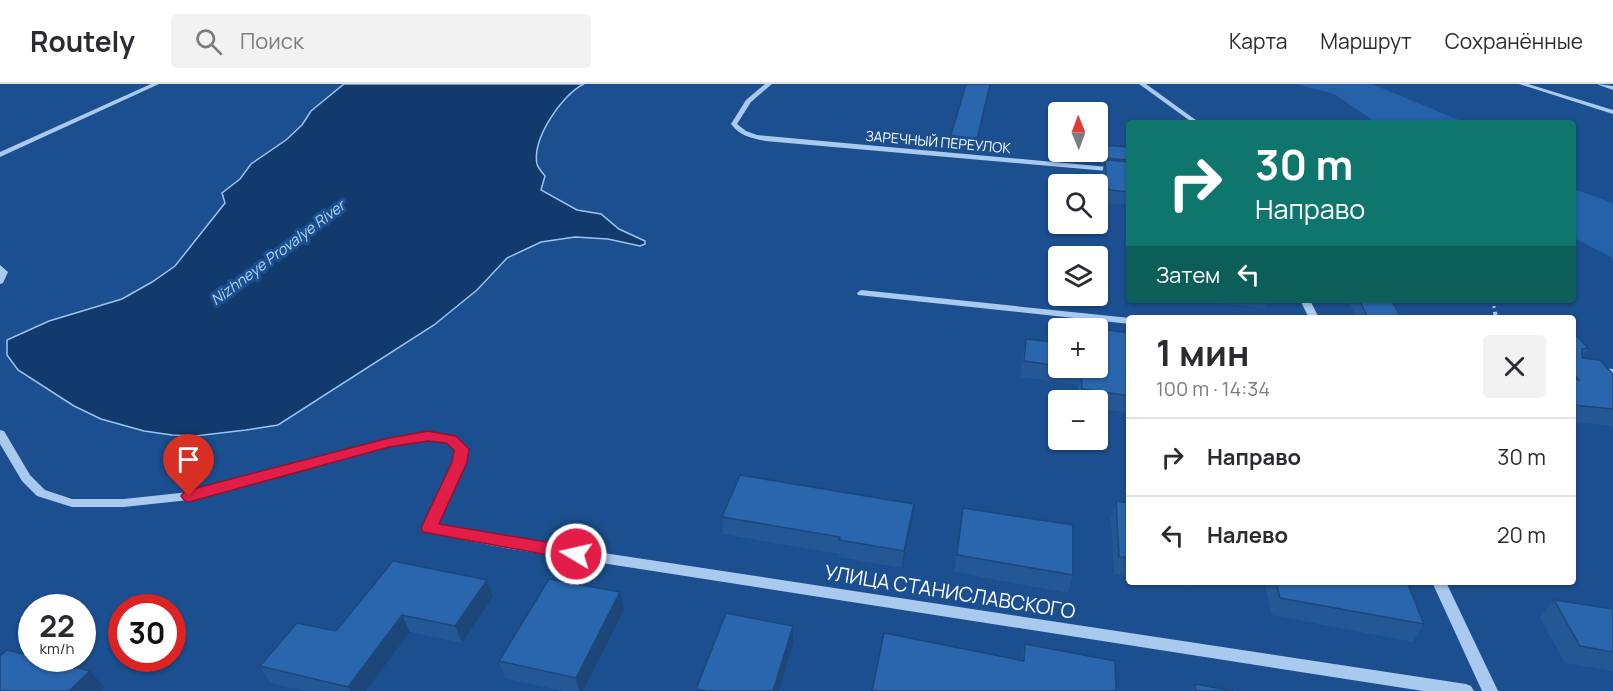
<!DOCTYPE html>
<html lang="ru">
<meta charset="utf-8">
<style>
:root{--surface:#fff;--page:#f2f2f3;--text:#2b2b33;--muted:#7c7c81;--line:#e1e1e2}
body{margin:0;font-family:Manrope,sans-serif;background:var(--page);color:var(--text);height:100vh;display:flex;flex-direction:column;font-size:22px;white-space:nowrap}
*{box-sizing:border-box;margin:0}
p{font-size:20px;color:var(--muted)}
.icon{flex:none;width:33px;height:33px;fill:none;stroke:currentColor;stroke-width:2;stroke-linecap:round;stroke-linejoin:round}
.map{position:relative;flex:1;overflow:hidden}
.panel{position:absolute;left:1126px;top:231px;width:450px;height:270px;display:flex;flex-direction:column;background:var(--surface);border-radius:6px;box-shadow:0 2px 4px #0004}
.panel>*{flex:none}
.top-card{position:absolute;left:1126px;top:36px;width:450px;height:183px;border-radius:6px;box-shadow:0 2px 4px #0004;background:#0f766e;color:#fff;overflow:hidden}
.needle{width:39px;rotate:359deg}
.buttons{position:absolute;left:1048px;top:18px;display:grid;gap:12px}
.buttons a{display:grid;place-items:center;width:60px;height:60px;border-radius:6px;background:var(--surface);box-shadow:0 2px 4px #0004;font-size:30px}
.speed{position:absolute;left:18px;top:510px;display:flex;gap:12px;font-size:30px;font-weight:700;text-align:center}
.speed>*{display:grid;place-content:center;width:78px;height:78px;border-radius:50%;background:var(--surface);box-shadow:0 2px 4px #0004;line-height:1}
.speed small{font-size:15px;font-weight:400}
.speed .limit{border:9px solid #d22;background:#fff;color:#111}
.pin{position:absolute;display:grid;place-items:center;width:51px;height:51px;color:#fff;margin:-62px -26px;border-radius:50% 50% 50% 0;rotate:-45deg;box-shadow:0 0 6px #0007}
.pin .icon{rotate:45deg}
.me{position:absolute;width:66px;margin:-33px;rotate:279deg;stroke-linejoin:round;filter:drop-shadow(0 0 4px #0008)}
.turn{display:flex;align-items:center;gap:21px;height:126px;padding:0 30px;font-size:27px}
.turn .icon{width:78px;height:78px;stroke-width:2.5}
.turn b{display:block;font-size:42px;line-height:51px}
.then{display:flex;align-items:center;height:57px;padding:0 30px;background:#0003;gap:12px;font-size:22px}
.round{display:grid;place-items:center;flex:none;width:63px;height:63px;border-radius:6px;background:var(--page)}
.headline{display:flex;align-items:center;justify-content:space-between;height:102px;padding:0 30px}
h1{font-size:36px;font-weight:700;line-height:45px}
ul{padding:0;list-style:none}
li{display:flex;align-items:center;gap:18px;height:78px;padding:0 30px;border-top:2px solid var(--line)}
li div{flex:1}
li b{display:block;font-size:22px}
li em{font-style:normal}
header{display:flex;align-items:center;gap:36px;box-sizing:border-box;height:84px;padding:0 30px;background:var(--surface);border-bottom:2px solid var(--line)}
header strong{font-size:28px}
nav{display:flex;gap:33px;margin-inline-start:auto;font-size:21px}
.search{width:420px;height:54px;background:var(--page);display:flex;align-items:center;gap:15px;box-sizing:border-box;padding:0 21px;border-radius:6px;color:var(--muted);font-size:22px}
.map>svg:first-child{display:block}
.green{fill:#2461a8}
.water{fill:#123a6d;stroke:#9cc4f0;stroke-width:1.5}
.lines{fill:none;stroke-linecap:round;stroke-linejoin:round}
.path-far1{stroke:#a9c9ee;stroke-width:3;stroke-dasharray:2 4;stroke-linecap:butt}
.path{stroke:#a9c9ee;stroke-width:4;stroke-dasharray:3 4.5;stroke-linecap:butt}
.minor{fill:#a9c9ee;fill-rule:evenodd}
.wall{fill:#245895}
.shaded-wall{fill:#1d4779}
.building{fill:#2a66ad;stroke:#1d4779;stroke-width:1.5}
.route{fill:#e11d48;stroke:#92132f;stroke-width:1.5}
.labels{text-anchor:middle;stroke-width:6;stroke-linejoin:round;paint-order:stroke}
.far-street-label{font-size:14px;fill:#fff;stroke:#1b4f8f}
.far-water-label{font-size:15px;font-style:italic;fill:#b5d3f5;stroke:#1b4f8f}
.near-street-label{font-size:20px;fill:#fff;stroke:#1b4f8f}
</style>
<header>
<strong>Routely</strong>
<div class="search"><svg class="icon" aria-label="search" viewBox="0 0 24 24"><circle cx="10" cy="10" r="6"/><path d="M15 15l6 6"/></svg>Поиск</div>
<nav><a>Карта</a><a>Маршрут</a><a>Сохранённые</a></nav>
</header>
<div class="map">
<svg width="1613" height="607" viewBox="0 0 1613 607">
<rect width="100%" height="100%" fill="#1b4f8f"/>
<g class="green">
<path d="M1296 0H1372L1466 39H1377L1334 10Z"/>
<path d="M1574 105 1613 119V174L1574 154Z"/>
</g>
<path class="water" d="M344 0H584C562 10 532 55 537 80 538 84 542 88 545 92L541 106 577 126 601 130 619 145 645 157V160L640 162 608 155 575 153 541 158 507 174 477 206 434 241 278 341 246 346 195 352 172 351 144 347 101 335 74 322 18 286 7 271V256L49 237 122 215 152 198 175 182 225 119 222 109 240 95 251 80 286 56 302 41 311 27Z"/>
<g class="lines">
<path class="path-far1" d="M1493 216 1495 230"/>
<path class="path" d="M1495 228 1496 234"/>
<g class="minor">
<path d="M151 0H159L0 73V68Z"/>
<path d="M765 0H772L751 18 737 40 746 47 757 51 1130 85V89L765 57C751 54 740 52 731 40L746 16Z"/>
<path d="M1139 0H1146L1200 39H1193Z"/>
<path d="M1519 0H1528L1613 26V30Z"/>
<path d="M1598 0 1613 2V6L1599 1Z"/>
<path d="M0 181 8 188 3 199 0 200Z"/>
<path d="M861 206 1130 234V240L858 211 857 209Z"/>
<path d="M1300 216H1310L1319 234H1309Z"/>
<path d="M1574 281 1613 285V291L1574 287Z"/>
<path d="M0 346 4 347 30 391 45 406 72 415H124L189 408 389 355 428 348 454 352 468 365 466 378 437 441 505 454 1466 600 1471 602 1474 607H1423L505 464 429 449 424 447 423 444 454 378 456 366 447 358 428 356 389 363 189 416 124 423H72L37 412 22 397 0 360Z"/>
<path d="M1432 498H1446L1498 607H1482Z"/>
</g>
</g>
<g class="wall">
<path d="M966 0H990L976 66 949 63 950 54Z"/>
<path d="M1101 61 1128 76V78H1130V121L1107 119 1105 116 1102 89 1104 80H1101L1100 67Z"/>
<path d="M1201 216H1267L1264 224 1202 217Z"/>
<path d="M1348 216H1391L1401 234H1357Z"/>
<path d="M1130 249V329L1098 324V316H1078V301L1021 293 1023 270 1026 255 1059 259V284H1098Z"/>
<path d="M1574 249 1588 264 1582 274 1613 290V342L1574 338Z"/>
<path d="M1116 417 1130 419V492L1114 490 1111 434Z"/>
<path d="M963 424 1073 491 1068 509 954 488Z"/>
<path d="M722 433 912 437 902 484 839 473V470L723 450Z"/>
<path d="M393 477 493 513 462 559 410 548 366 607H304L270 599 260 582 336 547Z"/>
<path d="M1161 498H1193L1191 503Z"/>
<path d="M1264 498H1407L1424 540 1413 558 1272 531Z"/>
<path d="M620 508 624 526 583 607H562L505 594 499 577Z"/>
<path d="M1554 516 1613 525V587L1565 579 1540 534Z"/>
<path d="M1025 560 1116 607 1021 576Z"/>
<path d="M1195 600 1233 607H1192Z"/>
</g>
<g class="shaded-wall">
<path d="M990 0 976 66 977 56Z"/>
<path d="M914 420 912 437 902 484 904 467Z"/>
<path d="M487 496 493 513 462 559 455 542Z"/>
<path d="M620 508 624 526 583 607H579L576 594Z"/>
<path d="M402 531 410 548 366 607H350L348 603Z"/>
<path d="M793 542V559L779 607H773Z"/>
<path d="M90 587 105 604 101 607H69Z"/>
</g>
<g class="building">
<path d="M966 0H990L977 56 950 54Z"/>
<path d="M1101 61 1127 63 1128 76 1103 74Z"/>
<path d="M1105 76 1130 78V108L1110 106 1107 103Z"/>
<path d="M1359 216H1391L1401 234H1368Z"/>
<path d="M1098 245 1130 249V312L1082 305 1081 285 1071 284H1098Z"/>
<path d="M1574 249 1588 264 1582 265V274L1600 276 1613 290V325L1574 321V295L1579 296 1574 290Z"/>
<path d="M1026 255 1059 259V282L1024 277Z"/>
<path d="M740 391 914 420 904 467 839 456 840 453 722 433Z"/>
<path d="M1116 417 1130 419V474L1119 473Z"/>
<path d="M963 424 1073 441V491L957 471Z"/>
<path d="M393 477 487 496 455 542 402 531 348 603 260 582 297 539 336 547Z"/>
<path d="M549 495 620 508 576 594 499 577Z"/>
<path d="M1276 498H1407L1424 540 1280 514Z"/>
<path d="M1554 516 1613 525V568L1580 562Z"/>
<path d="M726 529 793 542 773 607H707L696 605Z"/>
<path d="M884 549 1024 577 1025 560 1115 577 1116 607H872Z"/>
<path d="M7 566 32 572V574H41L90 587 69 607H0V572Z"/>
<path d="M1195 600 1233 607H1196Z"/>
</g>
<path class="route" d="M428 347 456 352 469 365 467 378 439 440 576 463 582 465 584 470 582 474 576 476 423 448 421 444 452 378 454 366 446 359 428 357 389 363 189 418 184 416 181 412 184 408 189 406 389 354Z"/>
<g class="labels">
<g class="far-street-label">
<text transform="translate(938 58) rotate(5)" y="5">ЗАРЕЧНЫЙ ПЕРЕУЛОК</text>
</g>
<g class="far-water-label">
<text transform="translate(278 169) rotate(-37)" y="5">Nizhneye Provalye River</text>
</g>
<g class="near-street-label">
<text transform="translate(950 508) rotate(9)" y="7">УЛИЦА СТАНИСЛАВСКОГО</text>
</g>
</g>
</svg>
<div class="buttons">
<a><svg class="needle" viewBox="-14 -14 28 28"><path d="M0-13l5 13h-10z" fill="#e53935"/><path d="M0 13l5-13h-10z" fill="#7c7c81"/></svg></a>
<a><svg class="icon" aria-label="search" viewBox="0 0 24 24"><circle cx="10" cy="10" r="6"/><path d="M15 15l6 6"/></svg></a>
<a><svg class="icon" aria-label="layers" viewBox="0 0 24 24"><path d="M12 4l9 5-9 5-9-5zM3 14l9 5 9-5"/></svg></a>
<a>+</a>
<a>−</a>
</div>
<div class="speed"><div>22<small>km/h</small></div><div class="limit">30</div></div>
<div class="pin" style="left:189px;top:412px;background:#d93025"><svg class="icon" aria-label="arrive" viewBox="0 0 24 24"><path d="M6 21V4h12l-3 4 3 4H6"/></svg></div>
<svg class="me" style="left:576px;top:470px" viewBox="-20 -20 40 40"><circle r="17" fill="#e11d48" stroke="#fff" stroke-width="3"/><path d="M0-11L8 9 0 5-8 9z" fill="#fff"/></svg>
<div class="top-card">
<div class="turn"><svg class="icon" aria-label="right" viewBox="0 0 24 24"><path d="M7 20v-9h11M14 6l5 5-5 5"/></svg><div><b>30 m</b>Направо</div></div>
<div class="then">Затем<svg class="icon" aria-label="left" viewBox="0 0 24 24"><path d="M17 20v-9H6M10 6l-5 5 5 5"/></svg></div>
</div>
<section class="panel">
<div class="headline"><div><h1>1 мин</h1><p>100 m · 14:34</p></div><a class="round"><svg class="icon" aria-label="close" viewBox="0 0 24 24"><path d="M6 6l12 12M18 6L6 18"/></svg></a></div>
<ul>
<li><svg class="icon" aria-label="right" viewBox="0 0 24 24"><path d="M7 20v-9h11M14 6l5 5-5 5"/></svg><div><b>Направо</b></div><em>30 m</em></li>
<li><svg class="icon" aria-label="left" viewBox="0 0 24 24"><path d="M17 20v-9H6M10 6l-5 5 5 5"/></svg><div><b>Налево</b></div><em>20 m</em></li>
</ul>
</section>
</div>
